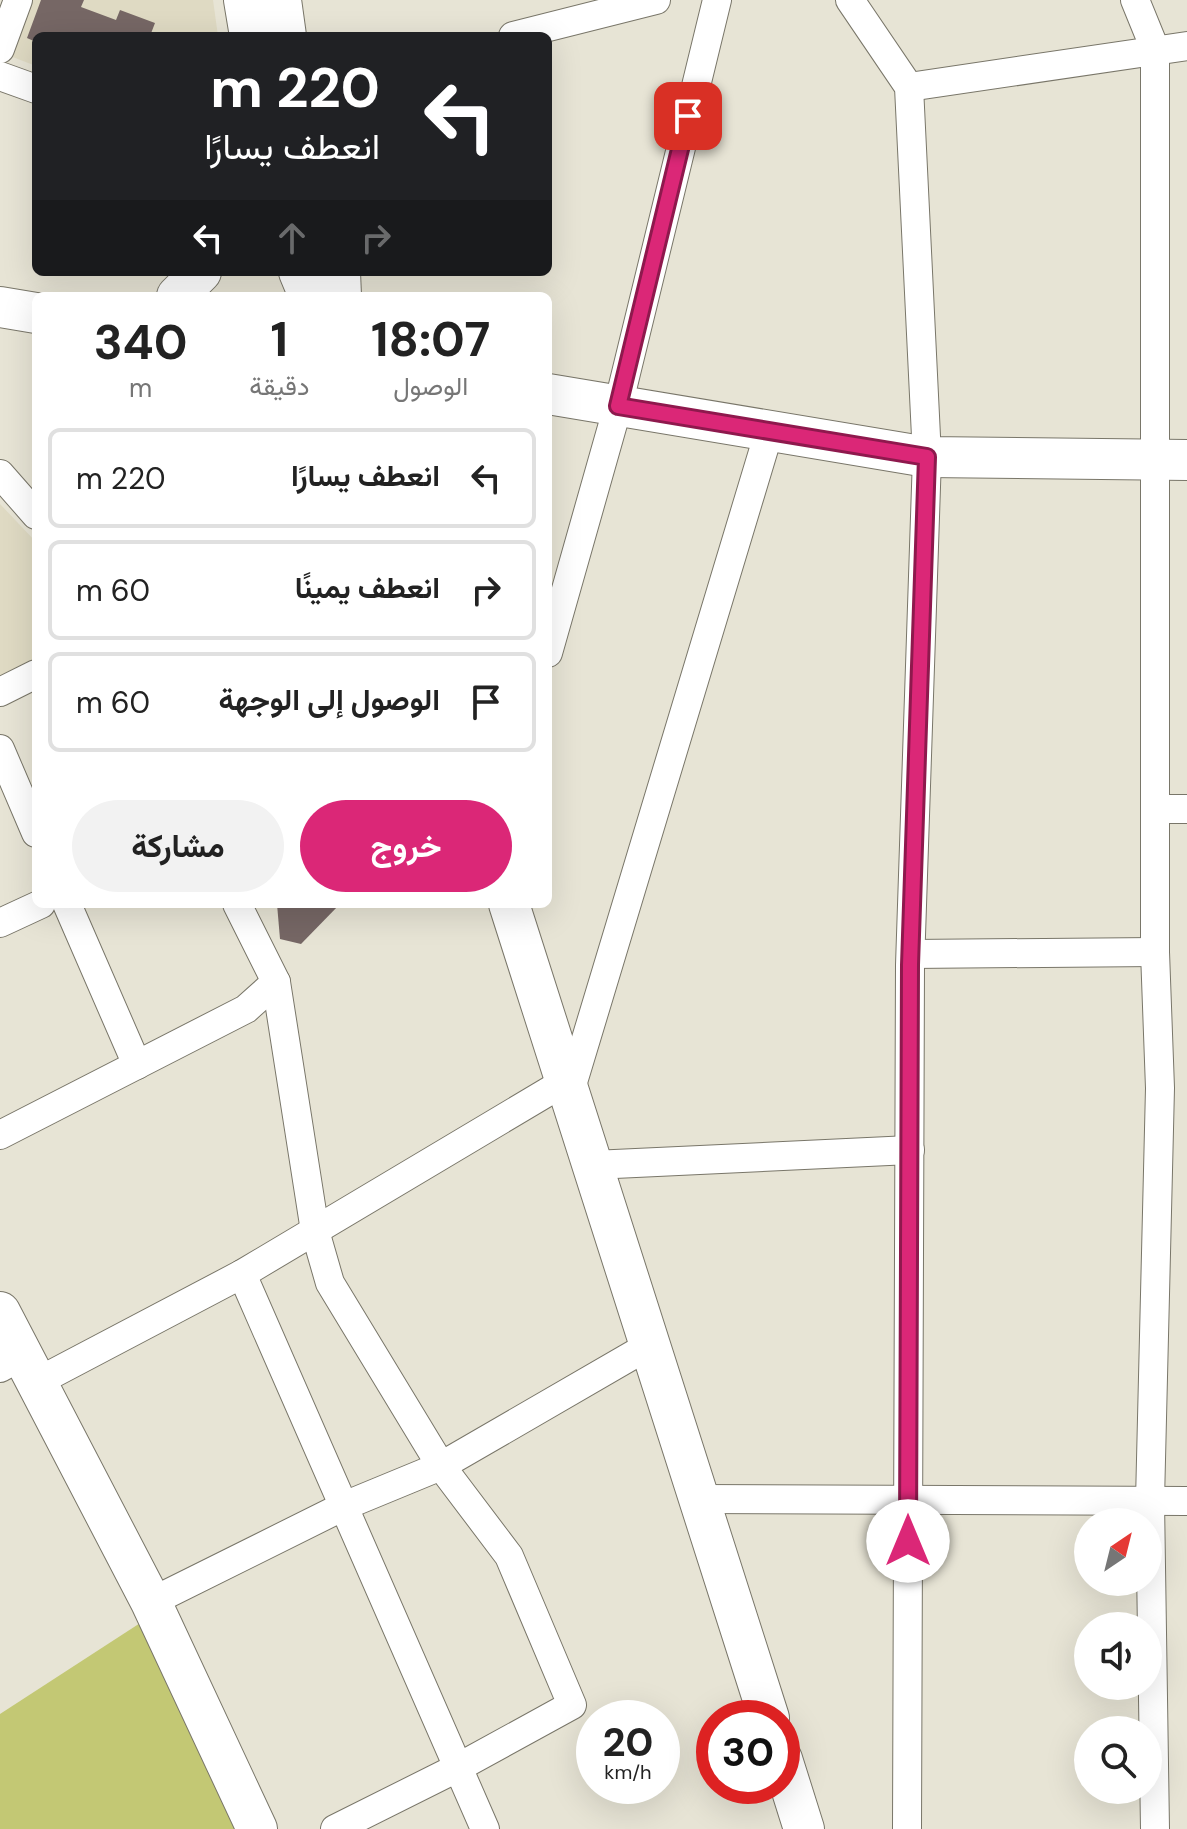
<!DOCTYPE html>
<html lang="ar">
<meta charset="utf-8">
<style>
:root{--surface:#fff;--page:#f2f2f2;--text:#222;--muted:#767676;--line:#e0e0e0;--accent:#db2777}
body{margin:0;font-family:"DM Sans",Vazirmatn,sans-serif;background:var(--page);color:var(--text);direction:rtl;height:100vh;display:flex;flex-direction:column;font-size:30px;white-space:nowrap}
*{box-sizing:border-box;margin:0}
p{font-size:26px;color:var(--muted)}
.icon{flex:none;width:44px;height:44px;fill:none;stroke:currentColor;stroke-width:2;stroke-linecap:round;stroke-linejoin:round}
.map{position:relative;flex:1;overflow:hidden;direction:ltr}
.side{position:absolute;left:32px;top:292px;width:520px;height:616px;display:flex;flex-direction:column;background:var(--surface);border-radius:12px;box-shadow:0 8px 32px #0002;direction:rtl}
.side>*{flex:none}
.guide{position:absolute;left:32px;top:32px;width:520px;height:244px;border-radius:12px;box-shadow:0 8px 32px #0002;direction:rtl;background:#202124;color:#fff;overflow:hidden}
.needle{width:52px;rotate:35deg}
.buttons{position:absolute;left:1074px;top:1508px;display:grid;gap:16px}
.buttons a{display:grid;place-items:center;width:88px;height:88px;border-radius:50%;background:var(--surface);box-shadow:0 8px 32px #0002;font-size:40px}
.speed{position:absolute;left:576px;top:1700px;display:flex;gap:16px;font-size:40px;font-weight:700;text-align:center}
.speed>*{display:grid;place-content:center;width:104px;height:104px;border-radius:50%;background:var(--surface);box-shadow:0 8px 32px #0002;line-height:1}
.speed small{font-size:20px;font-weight:400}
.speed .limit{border:12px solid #d22;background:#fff;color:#111}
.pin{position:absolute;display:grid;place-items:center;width:68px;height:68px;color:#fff;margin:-34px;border-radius:16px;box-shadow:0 4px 12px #0006}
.me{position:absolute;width:88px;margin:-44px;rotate:0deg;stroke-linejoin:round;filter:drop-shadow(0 0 6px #0008)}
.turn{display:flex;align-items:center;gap:28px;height:168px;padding:0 40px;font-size:36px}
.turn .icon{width:104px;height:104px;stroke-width:2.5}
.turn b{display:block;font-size:56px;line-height:68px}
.lanes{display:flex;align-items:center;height:76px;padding:0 40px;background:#0003;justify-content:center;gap:40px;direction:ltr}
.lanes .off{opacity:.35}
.eta{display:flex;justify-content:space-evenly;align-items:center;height:136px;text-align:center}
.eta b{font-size:48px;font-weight:700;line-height:56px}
.primary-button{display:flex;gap:16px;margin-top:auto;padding:16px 40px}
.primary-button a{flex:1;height:92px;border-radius:48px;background:var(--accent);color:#fff;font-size:32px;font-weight:700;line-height:92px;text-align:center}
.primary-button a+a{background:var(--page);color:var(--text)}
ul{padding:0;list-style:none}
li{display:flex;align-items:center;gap:24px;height:100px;margin:0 16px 12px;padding:0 24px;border:4px solid var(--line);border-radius:12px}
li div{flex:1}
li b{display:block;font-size:30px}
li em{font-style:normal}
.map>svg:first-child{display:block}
.built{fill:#dfdac3}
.green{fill:#c3c874}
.building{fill:#766765}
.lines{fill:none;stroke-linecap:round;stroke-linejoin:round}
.street-casing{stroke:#797669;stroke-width:30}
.secondary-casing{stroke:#797669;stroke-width:42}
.street{stroke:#fff;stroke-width:28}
.secondary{stroke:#fff;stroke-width:40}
.route-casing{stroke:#8e194d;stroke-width:20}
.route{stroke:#db2777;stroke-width:14}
</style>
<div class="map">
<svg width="1187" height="1829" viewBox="0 0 1187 1829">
<rect width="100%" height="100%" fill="#e7e4d5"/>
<g class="built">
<path d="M31 0H213L218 36H36V66L10 56Z"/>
<path d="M0 504 36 542V661L0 679Z"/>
</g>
<path class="green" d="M151 1616 241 1829H0V1714Z"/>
<g class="building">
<path d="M41 0H84L81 7 116 20 120 10 155 23 150 36H36V42L27 38Z"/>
<path d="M277 904H340L301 944 280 939Z"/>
</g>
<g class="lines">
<defs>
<g id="street">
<path d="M850 0 909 87 927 457 910 965 907 1829"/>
<path d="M1135 0 1155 49V952L1160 1088 1150 1501 1155 1829"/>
<path d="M513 36 656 0"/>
<path d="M0 49 18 0"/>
<path d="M0 76 36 89"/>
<path d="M909 87 1187 46"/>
<path d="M0 474 36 515"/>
<path d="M548 653 618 406 717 0"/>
<path d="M0 692 36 674"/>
<path d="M0 749 36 833"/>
<path d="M1157 809H1187"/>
<path d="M67 904 137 1065"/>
<path d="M237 904 276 982 315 1231 330 1283 441 1466 509 1556 572 1705 459 1767 335 1829"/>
<path d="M0 923 41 904"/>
<path d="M911 954 1155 952"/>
<path d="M570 1092 769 432"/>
<path d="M0 1135 246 1009 276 982"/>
<path d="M593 1165 910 1150"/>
<path d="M242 1274 485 1829"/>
<path d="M0 1368 22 1356"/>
<path d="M35 1383 242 1274 566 1081"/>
<path d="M699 1499 1187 1501"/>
<path d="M151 1602 344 1506 441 1466 650 1345"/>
</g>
<g id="secondary">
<path d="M244 0 250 36"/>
<path d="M281 0 286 36"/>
<path d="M299 272 309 296"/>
<path d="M340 272 341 296"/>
<path d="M177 296 201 272"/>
<path d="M0 307 36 313"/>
<path d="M548 394 927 457 1187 460"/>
<path d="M509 904 769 1718"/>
<path d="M0 1312 151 1602 257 1829"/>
<path d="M782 1759 804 1829"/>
</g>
</defs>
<use href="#street" class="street-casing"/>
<use href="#secondary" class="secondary-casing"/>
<use href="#street" class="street"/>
<use href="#secondary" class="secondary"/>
</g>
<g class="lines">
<defs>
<path id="route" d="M688 116 618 406 927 457 910 965 908 1541"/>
</defs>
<use href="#route" class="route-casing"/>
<use href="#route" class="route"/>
</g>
</svg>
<div class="buttons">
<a><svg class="needle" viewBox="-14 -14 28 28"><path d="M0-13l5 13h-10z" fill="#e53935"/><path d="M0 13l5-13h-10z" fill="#767676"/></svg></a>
<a><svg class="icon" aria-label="sound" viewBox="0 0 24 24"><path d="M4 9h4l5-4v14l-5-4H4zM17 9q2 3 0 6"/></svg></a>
<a><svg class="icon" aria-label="search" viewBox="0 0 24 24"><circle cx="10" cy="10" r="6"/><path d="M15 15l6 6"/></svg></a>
</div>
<div class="speed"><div>20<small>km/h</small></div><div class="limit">30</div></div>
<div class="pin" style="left:688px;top:116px;background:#d93025"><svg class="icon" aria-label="arrive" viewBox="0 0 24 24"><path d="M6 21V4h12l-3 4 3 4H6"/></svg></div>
<svg class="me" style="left:908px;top:1541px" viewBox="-20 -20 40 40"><circle r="19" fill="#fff"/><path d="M0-13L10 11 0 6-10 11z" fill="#db2777"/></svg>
<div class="guide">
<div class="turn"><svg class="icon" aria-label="left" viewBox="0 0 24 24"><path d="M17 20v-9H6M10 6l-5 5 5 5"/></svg><div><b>220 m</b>انعطف يسارًا</div></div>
<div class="lanes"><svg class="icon" aria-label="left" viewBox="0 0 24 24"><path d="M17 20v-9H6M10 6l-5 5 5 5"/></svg><svg class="icon off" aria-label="ahead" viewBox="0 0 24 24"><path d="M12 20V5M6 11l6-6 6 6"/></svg><svg class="icon off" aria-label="right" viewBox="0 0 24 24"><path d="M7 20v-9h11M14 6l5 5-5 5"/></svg></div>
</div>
<section class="side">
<div class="eta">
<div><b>18:07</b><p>الوصول</p></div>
<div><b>1</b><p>دقيقة</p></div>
<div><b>340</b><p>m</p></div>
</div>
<ul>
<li><svg class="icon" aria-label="left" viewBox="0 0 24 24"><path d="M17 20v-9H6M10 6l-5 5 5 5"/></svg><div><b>انعطف يسارًا</b></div><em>220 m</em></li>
<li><svg class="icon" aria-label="right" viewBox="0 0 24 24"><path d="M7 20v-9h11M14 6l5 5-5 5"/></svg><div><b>انعطف يمينًا</b></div><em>60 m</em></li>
<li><svg class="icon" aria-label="arrive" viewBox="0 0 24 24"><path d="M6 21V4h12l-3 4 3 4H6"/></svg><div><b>الوصول إلى الوجهة</b></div><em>60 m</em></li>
</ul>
<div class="primary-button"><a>خروج</a><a>مشاركة</a></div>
</section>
</div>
